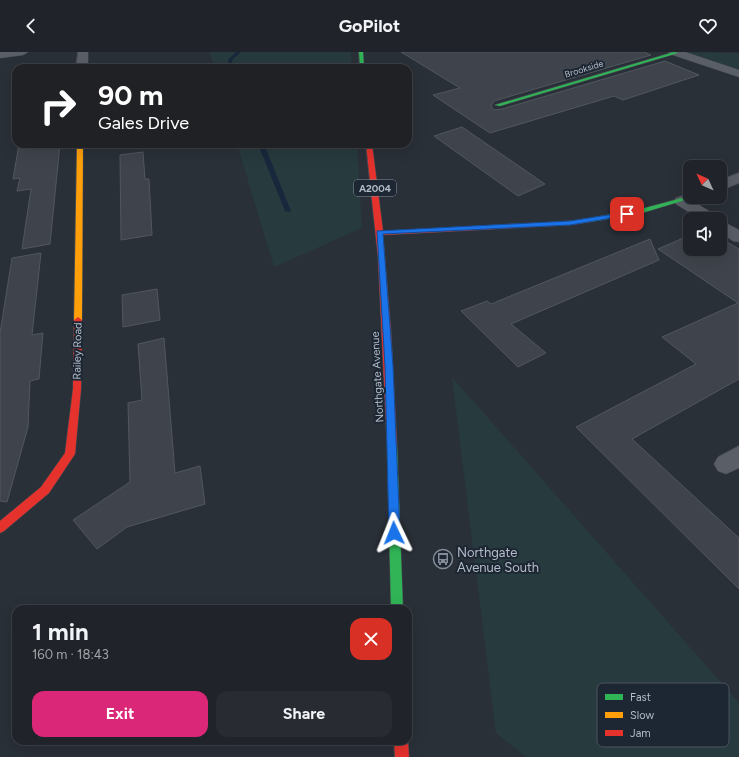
<!DOCTYPE html>
<meta charset="utf-8">
<style>
:root{--surface:#20242a;--page:#282c32;--text:#f1f3f6;--muted:#a2a4a8;--line:#3d4147;--accent:#db2777}
body{margin:0;font-family:Figtree,sans-serif;background:var(--page);color:var(--text);height:100vh;display:flex;flex-direction:column;font-size:15px;white-space:nowrap}
*{box-sizing:border-box;margin:0}
p{font-size:13px;color:var(--muted)}
.icon{flex:none;width:22px;height:22px;fill:none;stroke:currentColor;stroke-width:2;stroke-linecap:round;stroke-linejoin:round}
.map{position:relative;flex:1;overflow:hidden}
.side{position:absolute;left:12px;top:553px;width:400px;height:140px;display:flex;flex-direction:column;background:var(--surface);border-radius:12px;box-shadow:0 4px 16px #0002,0 0 0 1px var(--line)}
.side>*{flex:none}
.top-card{position:absolute;left:12px;top:12px;width:400px;height:84px;border-radius:12px;box-shadow:0 4px 16px #0002,0 0 0 1px var(--line);background:#202124;color:#fff;overflow:hidden}
.needle{width:26px;rotate:314deg}
.buttons{position:absolute;left:683px;top:108px;display:grid;gap:8px}
.buttons a{display:grid;place-items:center;width:44px;height:44px;border-radius:8px;background:var(--surface);box-shadow:0 4px 16px #0002,0 0 0 1px var(--line);font-size:20px}
.pin{position:absolute;display:grid;place-items:center;width:34px;height:34px;color:#fff;margin:-17px;border-radius:8px;box-shadow:0 2px 6px #0006}
.me{position:absolute;width:44px;margin:-22px;rotate:358deg;stroke-linejoin:round;filter:drop-shadow(0 0 3px #0008)}
.turn{display:flex;align-items:center;gap:14px;height:84px;padding:0 20px;font-size:18px}
.turn .icon{width:52px;height:52px;stroke-width:2.5}
.turn b{display:block;font-size:28px;line-height:34px}
.round{display:grid;place-items:center;flex:none;width:42px;height:42px;border-radius:12px;background:var(--page)}
.overview{display:flex;align-items:center;justify-content:space-between;height:68px;padding:0 20px}
h1{font-size:24px;font-weight:700;line-height:30px}
.primary-button{display:flex;gap:8px;margin-top:auto;padding:8px 20px}
.primary-button a{flex:1;height:46px;border-radius:12px;background:var(--accent);color:#fff;font-size:16px;font-weight:700;line-height:46px;text-align:center}
.primary-button a+a{background:var(--page);color:var(--text)}
header{display:flex;justify-content:space-between;align-items:center;height:52px;padding:0 20px;background:var(--surface);font-size:18px;font-weight:700}
.map>svg:first-child{display:block}
.green{fill:#273a3e}
.lines{fill:none;stroke-linecap:round;stroke-linejoin:round}
.stream{fill:#19273c;fill-rule:evenodd}
.building{fill:#3f444c;stroke:#52575f}
.street-casing{stroke:#484c55;stroke-width:1}
.fast-casing{stroke:#484c55;stroke-width:1}
.slow-casing{stroke:#484c55;stroke-width:1}
.jam-casing{stroke:#484c55;stroke-width:1}
.street{fill:#5a5e66;fill-rule:evenodd}
.fast{fill:#30b455;fill-rule:evenodd}
.slow{fill:#ff9f0a;fill-rule:evenodd}
.jam{fill:#e5322d;fill-rule:evenodd}
.route{fill:#1a73e8;stroke:#114b97}
.labels{text-anchor:middle;stroke-width:4;stroke-linejoin:round;paint-order:stroke}
.far-street-label{font-size:9px;fill:#b4bcc9;stroke:#1d2633}
.shield{fill:#1d2633;stroke:#878f9c;stroke-width:1}
.shield-label{font-size:10px;font-weight:bold;fill:#b4bcc9}
.street-label{font-size:11px;fill:#b4bcc9;stroke:#1d2633}
.near-poi-label{font-size:13px;fill:#b4bcc9;stroke:#1d2633;text-anchor:start}
.key{fill:#1d2633;stroke:#4a5360;stroke-width:1}
.key-label{font-size:11px;fill:#b4bcc9}
</style>
<header><svg class="icon" aria-label="back" viewBox="0 0 24 24"><path d="M15 5l-7 7 7 7"/></svg>GoPilot<svg class="icon" aria-label="heart" viewBox="0 0 24 24"><path d="M12 20l-8-8c-3-5 5-10 8-4 3-6 11-1 8 4z"/></svg></header>
<div class="map">
<svg width="739" height="705" viewBox="0 0 739 705">
<rect width="100%" height="100%" fill="#2a3038"/>
<g class="green">
<path d="M210 0H351L352 16H214Z"/>
<path d="M687 0 739 1V17L732 15Z"/>
<path d="M237 92H357L362 176 274 215Z"/>
<path d="M452 325 739 651V705H526L496 681Z"/>
</g>
<g class="lines">
<g class="stream">
<path d="M236 0H241L232 8 233 16H229L228 8Z"/>
<path d="M258 92H264L291 159 290 160 285 159Z"/>
</g>
</g>
<g class="building">
<path d="M401 0H644L651 3 494 49 491 54 494 58 502 57 665 9 699 23 623 48 614 44 490 81 433 43 460 36Z"/>
<path d="M462 75 545 132 518 144 434 84Z"/>
<path d="M19 92H60L50 192 22 197 31 137 17 139 20 126 13 127Z"/>
<path d="M143 100 145 127H149L152 183 121 188 120 103Z"/>
<path d="M690 183V197H720V186L739 197V327L632 387 739 486V537L576 375 696 312 662 285 738 251 658 197Z"/>
<path d="M650 187 659 208 511 272 546 301 518 315 461 259 487 249 491 252Z"/>
<path d="M41 201 32 283 43 281 39 327 30 329 28 375 7 450 0 449V281L12 206Z"/>
<path d="M157 237 160 268 123 275 122 243Z"/>
<path d="M164 286 175 421 200 414 205 452 127 475 97 497 73 468 130 430 128 351 142 348 138 292Z"/>
</g>
<g class="lines">
<defs>
<g id="street">
<path d="M0 0H28L23 3 0 6Z"/>
<path d="M78 0H88V16H76Z"/>
<path d="M669 0H685L739 18V25L670 2Z"/>
<path d="M739 121V131L720 139V128Z"/>
<path d="M682 144 688 146 717 164 719 167H700L676 152 674 149 676 146Z"/>
<path d="M720 168 739 178V190L733 189 720 180Z"/>
<path d="M739 394V416L726 422 718 419 714 412 718 405Z"/>
</g>
<g id="fast">
<path d="M359 0H363L364 16H360Z"/>
<path d="M674 0 678 1 500 54 495 53Z"/>
<path d="M690 144V145H695L642 161 590 170 587 168 590 166 641 157Z"/>
<path d="M392 389 395 390 397 393 403 557H391L387 393 389 390Z"/>
</g>
<path id="slow" d="M77 92H83L82 268 78 271 74 268Z"/>
<g id="jam">
<path d="M366 92H372L383 179 570 169 590 166 593 168 590 170 570 173 383 183 391 280 397 393 395 396 392 397 389 396 387 393 378 205Z"/>
<path d="M78 265 82 268 81 337 75 402 49 441 4 479 0 481V469L41 435 65 401 73 337 74 268Z"/>
<path d="M394 689H408L409 705H395Z"/>
</g>
</defs>
<use href="#street" class="street-casing"/>
<use href="#fast" class="fast-casing"/>
<use href="#slow" class="slow-casing"/>
<use href="#jam" class="jam-casing"/>
<use href="#street" class="street"/>
<use href="#fast" class="fast"/>
<use href="#slow" class="slow"/>
<use href="#jam" class="jam"/>
</g>
<path class="route" d="M627 160H630V163L570 173 383 182 393 314 400 481 398 485 394 486 391 485 389 481 385 314 377 179 570 169Z"/>
<defs>
<symbol id="bus-ring" viewBox="-11 -11 22 22"><circle r="9.5" fill="#1d2633" stroke="#848b96" stroke-width="1.5"/><path d="M-5-6H5V4H4V6H2V4H-2V6H-4V4H-5ZM-3.5-4V0h7V-4ZM-3.5 1.2v1.5H-2V1.2ZM2 1.2v1.5H3.5V1.2Z" fill="#848b96"/></symbol>
</defs>
<g fill-rule="evenodd">
<use href="#bus-ring" x="432" y="496" width="22" height="22"/>
</g>
<g class="labels">
<g class="far-street-label">
<text transform="translate(584 17) rotate(-17)" y="3">Brookside</text>
</g>
<rect class="shield" x="354" y="128" width="42" height="16" rx="3"/>
<g class="shield-label">
<text x="375" y="140">A2004</text>
</g>
<g class="street-label">
<text transform="translate(77 299) rotate(-89)" y="4">Railey Road</text>
<text transform="translate(377 325) rotate(-93)" y="4">Northgate Avenue</text>
</g>
<g class="near-poi-label">
<text x="457" y="505">Northgate<tspan x="457" dy="15">Avenue South</tspan></text>
</g>
</g>
<rect x="597" y="631" width="132" height="64" rx="6" class="key"/>
<rect x="605" y="642" width="18" height="6" fill="#30b455"/>
<rect x="605" y="660" width="18" height="6" fill="#ff9f0a"/>
<rect x="605" y="678" width="18" height="6" fill="#e5322d"/>
<g class="key-label">
<text x="630" y="649">Fast</text>
<text x="630" y="667">Slow</text>
<text x="630" y="685">Jam</text>
</g>
</svg>
<div class="buttons">
<a><svg class="needle" viewBox="-14 -14 28 28"><path d="M0-13l5 13h-10z" fill="#e53935"/><path d="M0 13l5-13h-10z" fill="#a2a4a8"/></svg></a>
<a><svg class="icon" aria-label="sound" viewBox="0 0 24 24"><path d="M4 9h4l5-4v14l-5-4H4zM17 9q2 3 0 6"/></svg></a>
</div>
<div class="pin" style="left:627px;top:162px;background:#d93025"><svg class="icon" aria-label="arrive" viewBox="0 0 24 24"><path d="M6 21V4h12l-3 4 3 4H6"/></svg></div>
<svg class="me" style="left:394px;top:481px" viewBox="-20 -20 40 40"><path d="M0-17L14 15 0 8-14 15z" fill="#1a73e8" stroke="#fff" stroke-width="4"/></svg>
<div class="top-card">
<div class="turn"><svg class="icon" aria-label="right" viewBox="0 0 24 24"><path d="M7 20v-9h11M14 6l5 5-5 5"/></svg><div><b>90 m</b>Gales Drive</div></div>
</div>
<section class="side">
<div class="overview"><div><h1>1 min</h1><p>160 m · 18:43</p></div><a class="round" style="background:#d93025;color:#fff"><svg class="icon" aria-label="close" viewBox="0 0 24 24"><path d="M6 6l12 12M18 6L6 18"/></svg></a></div>
<div class="primary-button"><a>Exit</a><a>Share</a></div>
</section>
</div>
